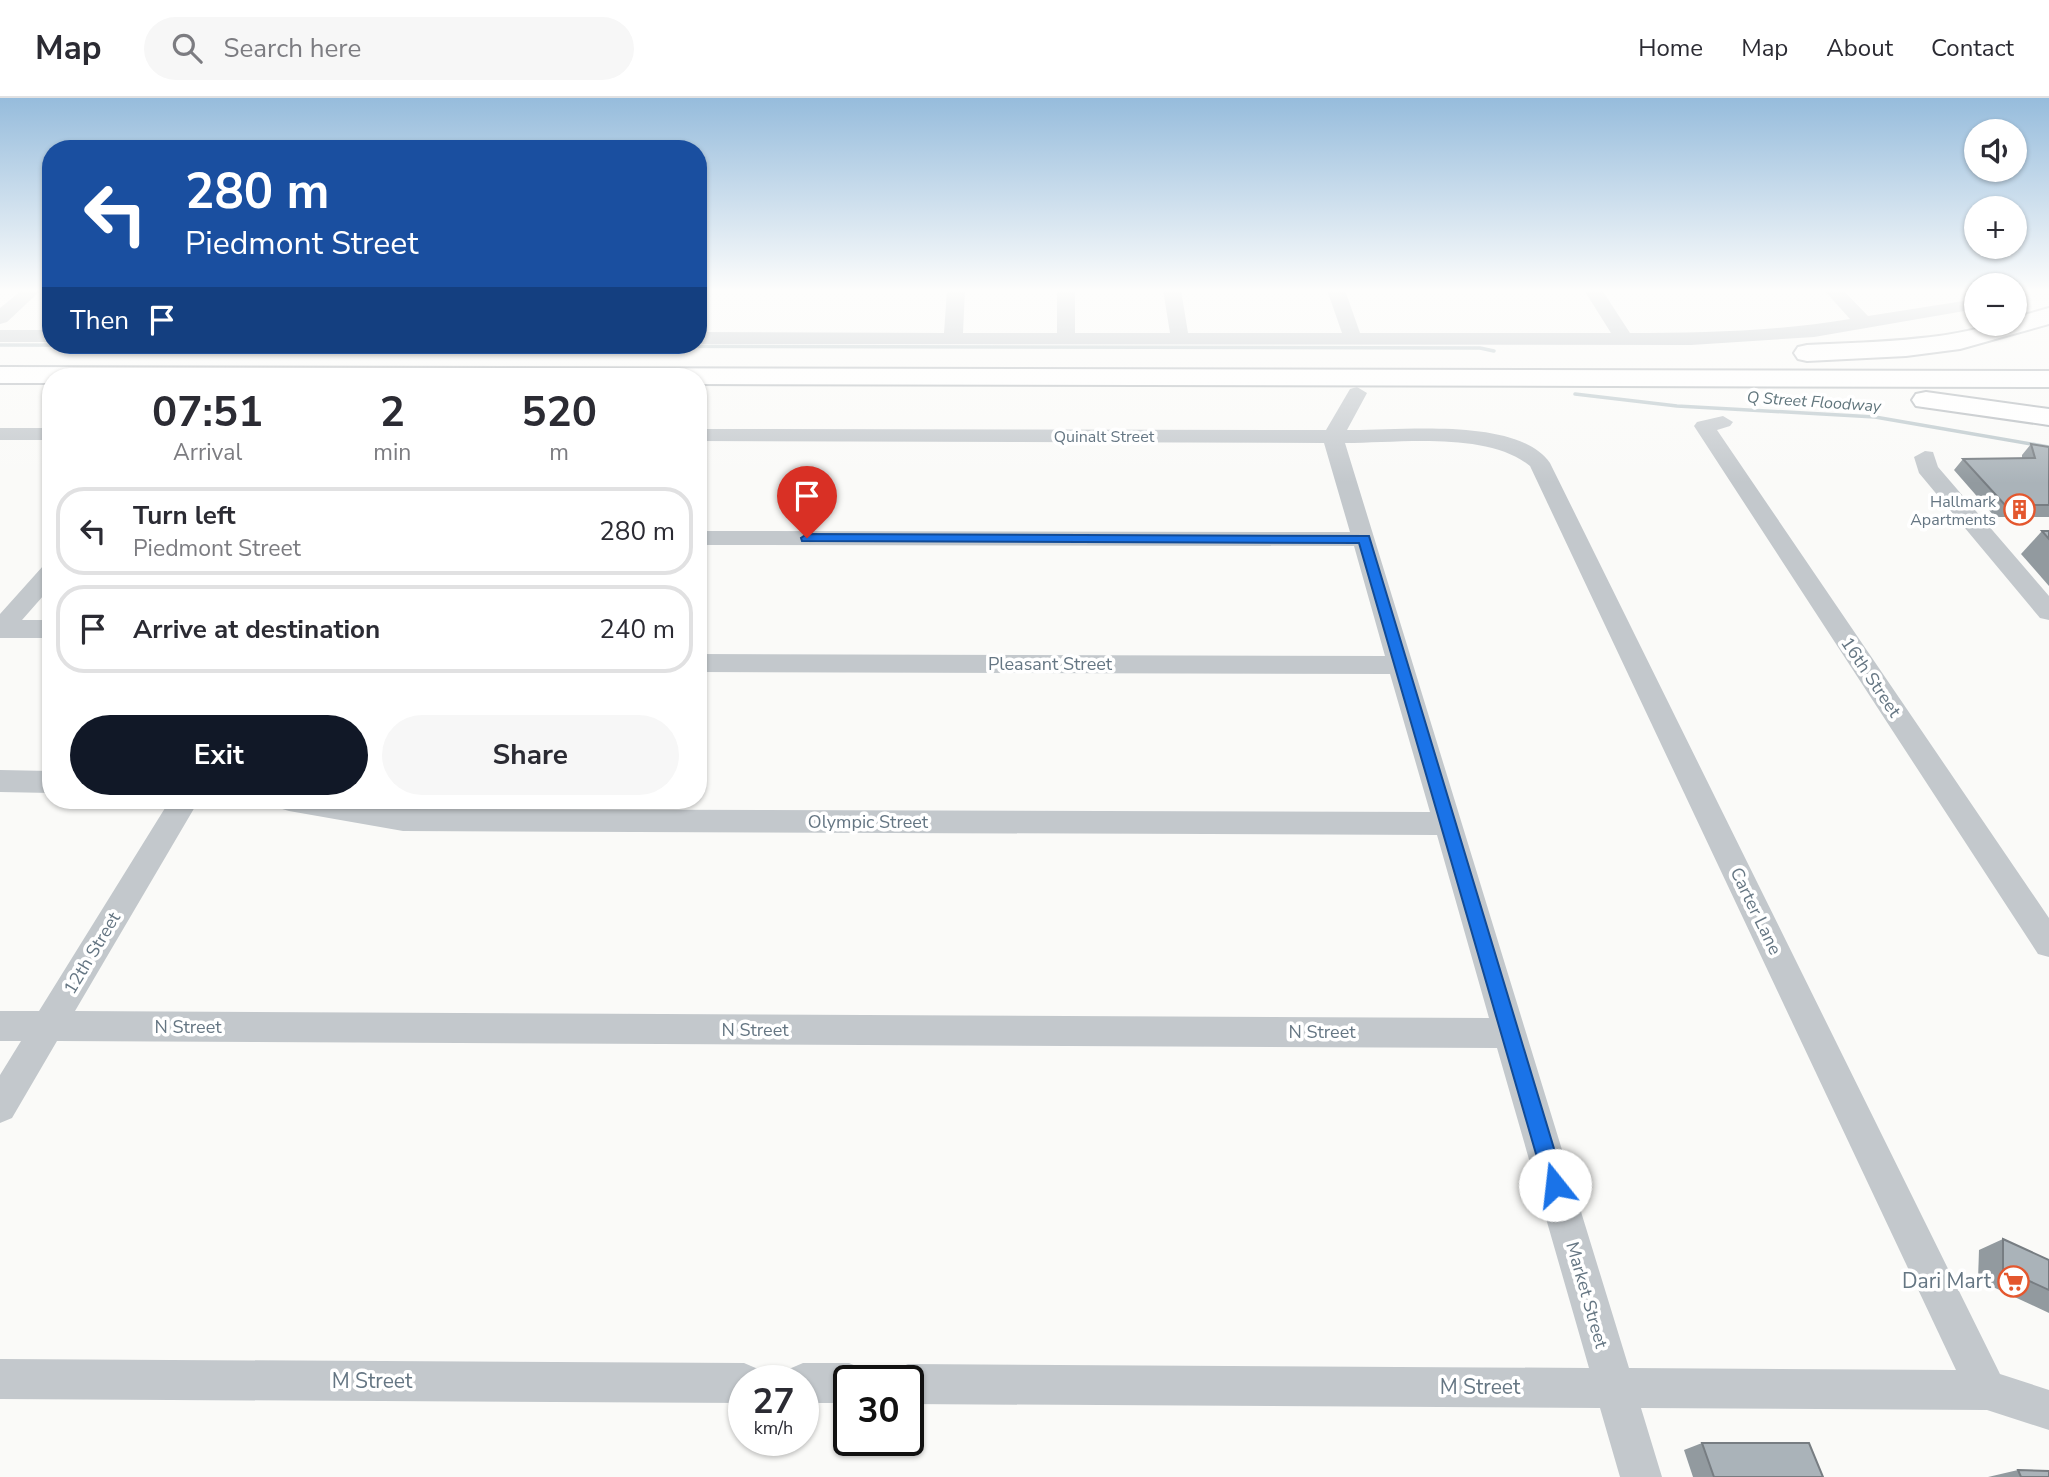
<!DOCTYPE html>
<meta charset="utf-8">
<style>
:root{--surface:#fff;--page:#f7f7f7;--text:#2b2b33;--muted:#7c7c81;--line:#e1e1e2;--accent:#111827}
body{margin:0;font-family:"Nunito Sans",sans-serif;background:var(--page);color:var(--text);height:100vh;display:flex;flex-direction:column;font-size:26px;white-space:nowrap}
*{box-sizing:border-box;margin:0}
p{font-size:23px;color:var(--muted)}
.icon{flex:none;width:38px;height:38px;fill:none;stroke:currentColor;stroke-width:2;stroke-linecap:round;stroke-linejoin:round}
.map{position:relative;flex:1;overflow:hidden}
.drawer{position:absolute;left:42px;top:270px;width:665px;height:441px;display:flex;flex-direction:column;background:var(--surface);border-radius:28px;box-shadow:0 2px 5px #0004}
.drawer>*{flex:none}
.hud{position:absolute;left:42px;top:42px;width:665px;height:214px;border-radius:28px;box-shadow:0 2px 5px #0004;background:#1a4fa0;color:#fff;overflow:hidden}
.fabs{position:absolute;left:1964px;top:21px;display:grid;gap:14px}
.fabs a{display:grid;place-items:center;width:63px;height:63px;border-radius:50%;background:var(--surface);box-shadow:0 2px 5px #0004;font-size:35px}
.speed{position:absolute;left:728px;top:1267px;display:flex;gap:14px;font-size:35px;font-weight:700;text-align:center}
.speed>*{display:grid;place-content:center;width:91px;height:91px;border-radius:50%;background:var(--surface);box-shadow:0 2px 5px #0004;line-height:1}
.speed small{font-size:18px;font-weight:400}
.speed .limit{border:4px solid #111;border-radius:10px;background:#fff;color:#111}
.pin{position:absolute;display:grid;place-items:center;width:60px;height:60px;color:#fff;margin:-72px -30px;border-radius:50% 50% 50% 0;rotate:-45deg;box-shadow:0 0 7px #0007}
.pin .icon{rotate:45deg}
.me{position:absolute;width:77px;margin:-38px;rotate:344deg;stroke-linejoin:round;filter:drop-shadow(0 0 5px #0008)}
.turn{display:flex;align-items:center;gap:24px;height:147px;padding:0 28px;font-size:32px}
.turn .icon{width:91px;height:91px;stroke-width:2.5}
.turn b{display:block;font-size:49px;line-height:60px}
.then{display:flex;align-items:center;height:66px;padding:0 28px;background:#0003;gap:14px;font-size:26px}
.eta{display:flex;justify-content:space-evenly;align-items:center;height:119px;text-align:center}
.eta b{font-size:42px;font-weight:700;line-height:49px}
.action{display:flex;gap:14px;margin-top:auto;padding:14px 28px}
.action a{flex:1;height:80px;border-radius:42px;background:var(--accent);color:#fff;font-size:28px;font-weight:700;line-height:80px;text-align:center}
.action a+a{background:var(--page);color:var(--text)}
ul{padding:0;list-style:none}
li{display:flex;align-items:center;gap:21px;height:88px;margin:0 14px 10px;padding:0 14px;border:4px solid var(--line);border-radius:28px}
li div{flex:1}
li b{display:block;font-size:26px}
li em{font-style:normal}
header{display:flex;align-items:center;gap:42px;box-sizing:border-box;height:98px;padding:0 35px;background:var(--surface);border-bottom:2px solid var(--line)}
header strong{font-size:33px}
nav{display:flex;gap:38px;margin-inline-start:auto;font-size:24px}
.search{width:490px;height:63px;background:var(--page);display:flex;align-items:center;gap:18px;box-sizing:border-box;padding:0 24px;border-radius:38px;color:var(--muted);font-size:26px}
.map>svg:first-child{display:block}
.lines{fill:none;stroke-linecap:round;stroke-linejoin:round}
.stream{stroke:#bbc7cb;stroke-width:3.5}
.highway-casing{stroke:#b4b9bd;stroke-width:4}
.minor{fill:#c3c8cc;fill-rule:evenodd}
.highway{fill:#fff;fill-rule:evenodd}
.wall{fill:#929a9f}
.building{fill:#aab3b9;stroke:#777d82;stroke-width:2}
.route{fill:#1a73e8;stroke:#114b97;stroke-width:2}
.labels{text-anchor:middle;stroke-width:7;stroke-linejoin:round;paint-order:stroke}
.far-water-label{font-size:16px;font-style:italic;fill:#60757c;stroke:#fff}
.far-street-label{font-size:16px;fill:#657683;stroke:#fff}
.far-poi-label{font-size:16px;fill:#657683;stroke:#fff;text-anchor:end}
.street-label{font-size:18px;fill:#657683;stroke:#fff}
.near-poi-label{font-size:21px;fill:#657683;stroke:#fff;text-anchor:end}
.near-street-label{font-size:21px;fill:#657683;stroke:#fff}
</style>
<header>
<strong>Map</strong>
<div class="search"><svg class="icon" aria-label="search" viewBox="0 0 24 24"><circle cx="10" cy="10" r="6"/><path d="M15 15l6 6"/></svg>Search here</div>
<nav><a>Home</a><a>Map</a><a>About</a><a>Contact</a></nav>
</header>
<div class="map">
<svg width="2049" height="1379" viewBox="0 0 2049 1379">
<rect width="100%" height="100%" fill="#fafaf8"/>
<g class="lines">
<g class="stream">
<path d="M0 247 1480 250 1494 253"/>
<path d="M1575 296 1677 308 1875 319 2049 349"/>
</g>
<defs>
<g id="highway">
<path d="M2049 210V226L1960 251 1906 258 1807 263 1798 261 1794 255 1798 249 1807 247C1851 245 1895 244 1939 238 1965 235 1988 226 2014 226V220Z"/>
<path d="M0 269 2049 273V289L698 286V278H51V285H0Z"/>
<path d="M1926 294 2049 311V327L1916 308 1912 302 1916 296Z"/>
</g>
</defs>
<use href="#highway" class="highway-casing"/>
<g class="minor">
<path d="M22 192H41L7 224 0 226V210Z"/>
<path d="M947 192H965L963 235H1057V192H1075V235H1170L1163 192H1181L1188 235H1342L1327 192H1345L1360 235H1611L1584 192H1602L1630 235C1703 235 1778 233 1850 221L1824 192H1843L1868 218 1976 201V211L1814 239 1691 247 698 246V234L944 235Z"/>
<path d="M2014 192H2029L2014 200Z"/>
<rect x="0" y="232" width="51" height="12"/>
<path d="M1357 289 1367 295 1347 332C1398 333 1517 318 1550 365L2000 1276 2049 1292V1332L1987 1312 1641 1310 1662 1379H1620L1600 1310 908 1306V1283H889L894 1272 908 1266 1589 1270 1497 950 57 943 12 1020 0 1025V977L21 943H0V913H39L170 702H199L75 913 1489 920 1437 737 403 733 289 713 279 710 275 702H342L403 711 1430 714 1390 576 698 574V556L1385 558 1354 448 698 447V433L1350 434 1324 345 698 343V331L1326 332 1350 291ZM1345 345C1399 345 1487 333 1530 368L1956 1272 1629 1270Z"/>
<path d="M1723 318 1733 324 1730 328 1717 332 2049 820V859L2038 856 1694 328 1697 324Z"/>
<rect x="0" y="330" width="51" height="12"/>
<path d="M1925 353 1933 354 1938 369 2049 498V522L2040 520 1919 375 1914 359Z"/>
<path d="M51 465V489L22 522H51V540H0V516L43 468Z"/>
<path d="M0 672 51 673V695L0 694Z"/>
<path d="M0 1261 744 1265 758 1271 763 1283H744V1305L0 1301Z"/>
<path d="M803 1265H849L863 1271 868 1283H849V1305H803V1283H784L789 1271Z"/>
</g>
<use href="#highway" class="highway"/>
</g>
<g class="wall">
<path d="M2031 346 2049 349V419H1995L1954 372 1963 361 2022 360V357Z"/>
<path d="M2042 433H2049V488L2021 456Z"/>
<path d="M2003 1141 2049 1162V1215L1978 1182 1979 1152Z"/>
<path d="M1702 1345 1823 1379H1693L1684 1352Z"/>
<path d="M2018 1372 2049 1373V1379H1988Z"/>
</g>
<g class="building">
<path d="M2031 346 2049 349V407H2005L1963 361 2035 360Z"/>
<path d="M2042 433H2049V441Z"/>
<path d="M2003 1141 2049 1162V1192L2003 1171Z"/>
<path d="M1702 1345H1809L1823 1379H1714Z"/>
<path d="M2018 1372 2049 1373V1379H2021Z"/>
</g>
<linearGradient id="sky" x2="0" y2="1"><stop stop-color="#96bcdc"/><stop offset="0.5" stop-color="#fdfdfc"/><stop offset="1" stop-color="#fdfdfc" stop-opacity="0"/></linearGradient>
<rect width="2049" height="385" fill="url(#sky)"/>
<path class="route" d="M807 436 1369 438 1565 1087 1562 1095 1555 1098 1548 1095 1545 1087 1359 445 802 443 801 440Z"/>
<defs>
<symbol id="building-ring" viewBox="-11 -11 22 22"><circle r="9.5" fill="#fff" stroke="#e4572e" stroke-width="1.5"/><path d="M-4-6H4V6H1V3H-1V6H-4ZM-2.5-4.3h1.7v1.8h-1.7ZM.8-4.3h1.7v1.8H.8ZM-2.5-1h1.7V.8h-1.7ZM.8-1h1.7V.8H.8Z" fill="#e4572e"/></symbol>
<symbol id="supermarket-ring" viewBox="-11 -11 22 22"><circle r="9.5" fill="#fff" stroke="#e4572e" stroke-width="1.5"/><path d="M-6-5.5h2.5l.6 2H6L4.5 2H-2.5L-4.4-4H-6ZM-1.5 3.2a1.3 1.3 0 1 0 .1 0ZM3 3.2a1.3 1.3 0 1 0 .1 0Z" fill="#e4572e"/></symbol>
</defs>
<g fill-rule="evenodd">
<use href="#building-ring" x="2002" y="394" width="35" height="35"/>
<use href="#supermarket-ring" x="1996" y="1166" width="35" height="35"/>
</g>
<g class="labels">
<g class="far-water-label">
<text transform="translate(1814 303) rotate(4)" y="6">Q Street Floodway</text>
</g>
<g class="far-street-label">
<text x="1104" y="344">Quinalt Street</text>
</g>
<g class="far-poi-label">
<text x="1996" y="409">Hallmark<tspan x="1996" dy="18">Apartments</tspan></text>
</g>
<g class="street-label">
<text x="1050" y="572">Pleasant Street</text>
<text transform="translate(1871 579) rotate(56)" y="6">16th Street</text>
<text x="868" y="730">Olympic Street</text>
<text transform="translate(1756 813) rotate(64)" y="6">Carter Lane</text>
<text transform="translate(92 855) rotate(-59)" y="6">12th Street</text>
<text x="188" y="935">N Street</text>
<text x="755" y="938">N Street</text>
<text x="1322" y="940">N Street</text>
<text transform="translate(1587 1197) rotate(74)" y="6">Market Street</text>
</g>
<g class="near-poi-label">
<text x="1991" y="1190">Dari Mart</text>
</g>
<g class="near-street-label">
<text x="372" y="1290">M Street</text>
<text x="1480" y="1296">M Street</text>
</g>
</g>
</svg>
<div class="fabs">
<a><svg class="icon" aria-label="sound" viewBox="0 0 24 24"><path d="M4 9h4l5-4v14l-5-4H4zM17 9q2 3 0 6"/></svg></a>
<a>+</a>
<a>−</a>
</div>
<div class="speed"><div>27<small>km/h</small></div><div class="limit">30</div></div>
<div class="pin" style="left:807px;top:440px;background:#d93025"><svg class="icon" aria-label="arrive" viewBox="0 0 24 24"><path d="M6 21V4h12l-3 4 3 4H6"/></svg></div>
<svg class="me" style="left:1555px;top:1087px" viewBox="-20 -20 40 40"><circle r="19" fill="#fff"/><path d="M0-13L10 11 0 6-10 11z" fill="#1a73e8"/></svg>
<div class="hud">
<div class="turn"><svg class="icon" aria-label="left" viewBox="0 0 24 24"><path d="M17 20v-9H6M10 6l-5 5 5 5"/></svg><div><b>280 m</b>Piedmont Street</div></div>
<div class="then">Then<svg class="icon" aria-label="arrive" viewBox="0 0 24 24"><path d="M6 21V4h12l-3 4 3 4H6"/></svg></div>
</div>
<section class="drawer">
<div class="eta">
<div><b>07:51</b><p>Arrival</p></div>
<div><b>2</b><p>min</p></div>
<div><b>520</b><p>m</p></div>
</div>
<ul>
<li><svg class="icon" aria-label="left" viewBox="0 0 24 24"><path d="M17 20v-9H6M10 6l-5 5 5 5"/></svg><div><b>Turn left</b><p>Piedmont Street</p></div><em>280 m</em></li>
<li><svg class="icon" aria-label="arrive" viewBox="0 0 24 24"><path d="M6 21V4h12l-3 4 3 4H6"/></svg><div><b>Arrive at destination</b></div><em>240 m</em></li>
</ul>
<div class="action"><a>Exit</a><a>Share</a></div>
</section>
</div>
